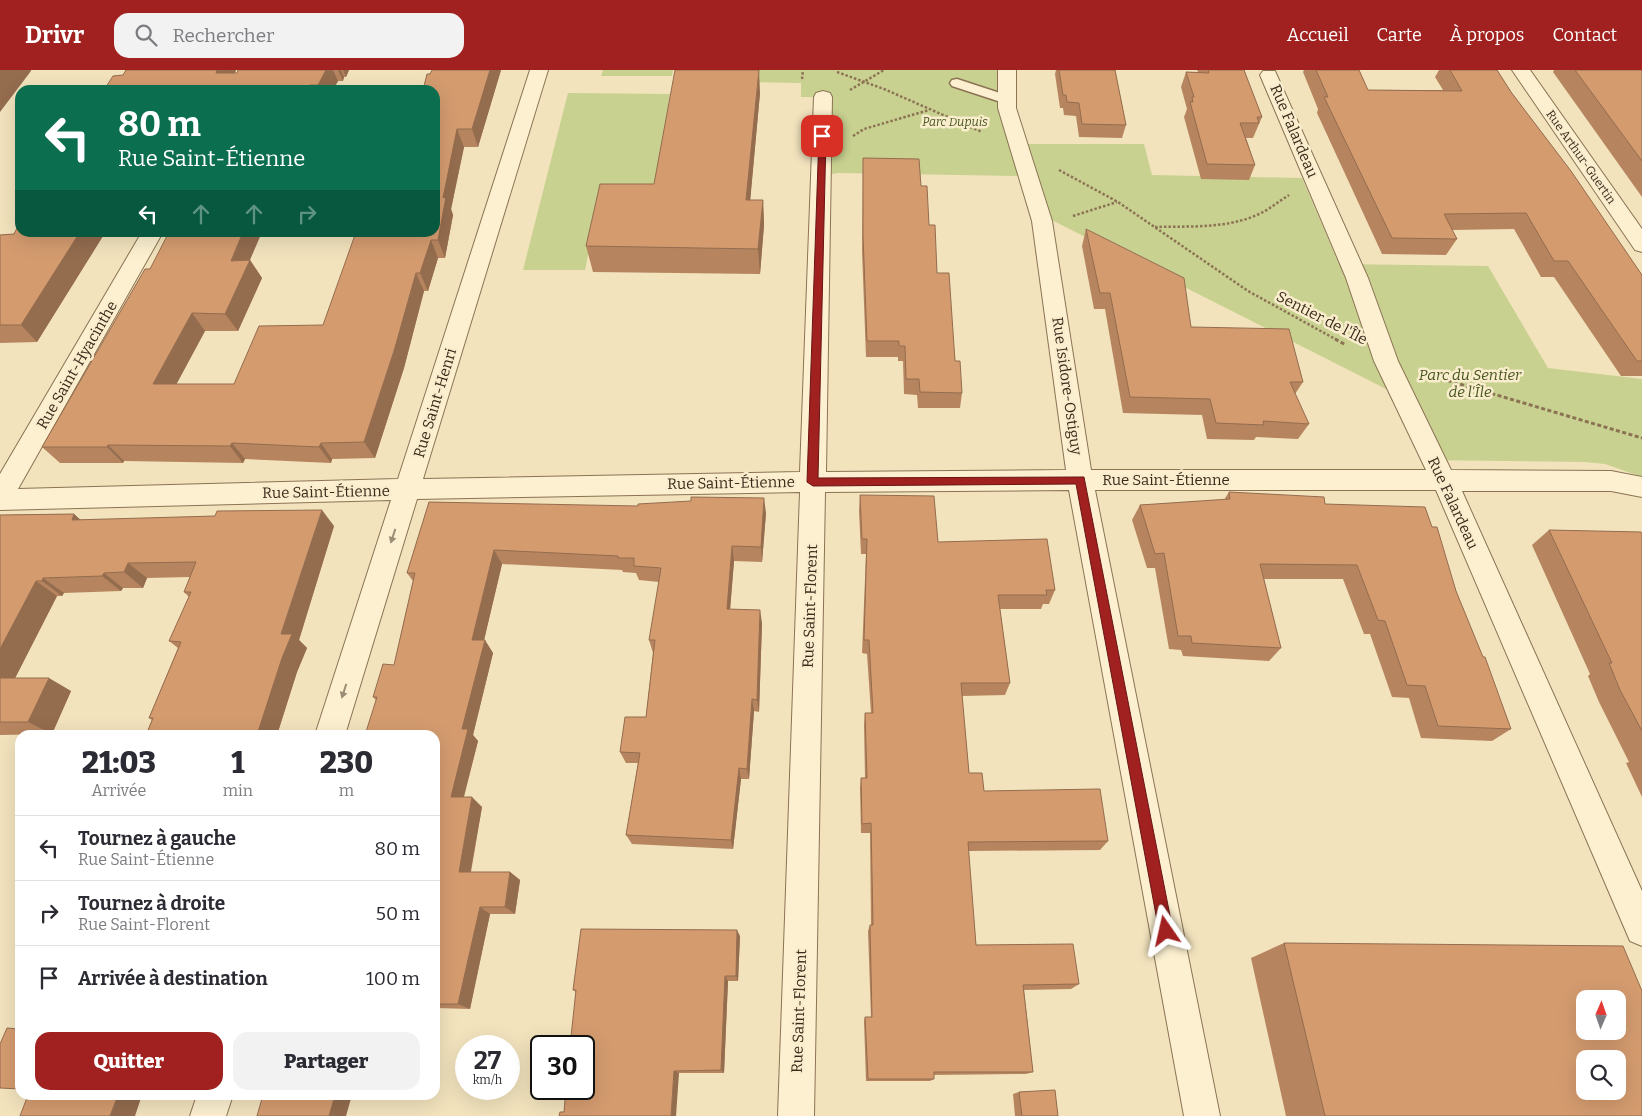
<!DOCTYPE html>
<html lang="fr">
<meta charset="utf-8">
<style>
:root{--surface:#fff;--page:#f2f2f3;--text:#2b2b33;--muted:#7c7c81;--line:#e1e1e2;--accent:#a0211f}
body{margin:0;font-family:Bitter,serif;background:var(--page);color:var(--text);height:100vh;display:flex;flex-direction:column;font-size:19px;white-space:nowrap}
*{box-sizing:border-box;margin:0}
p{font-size:16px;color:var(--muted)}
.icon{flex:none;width:28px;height:28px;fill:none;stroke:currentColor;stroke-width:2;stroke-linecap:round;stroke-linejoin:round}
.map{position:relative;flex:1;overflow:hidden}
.sheet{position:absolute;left:15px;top:660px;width:425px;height:370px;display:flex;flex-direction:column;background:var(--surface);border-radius:15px;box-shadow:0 5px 20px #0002}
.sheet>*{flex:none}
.guide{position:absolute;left:15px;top:15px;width:425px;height:152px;border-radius:15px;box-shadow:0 5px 20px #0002;background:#0b6e4f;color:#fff;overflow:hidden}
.needle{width:32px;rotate:2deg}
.fabs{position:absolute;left:1576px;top:920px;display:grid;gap:10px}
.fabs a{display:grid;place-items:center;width:50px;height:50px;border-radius:10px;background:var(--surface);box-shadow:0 5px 20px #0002;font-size:25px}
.speed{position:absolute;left:455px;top:965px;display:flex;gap:10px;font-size:25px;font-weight:700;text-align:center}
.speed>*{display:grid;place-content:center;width:65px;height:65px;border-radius:50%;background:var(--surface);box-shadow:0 5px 20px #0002;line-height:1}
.speed small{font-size:12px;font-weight:400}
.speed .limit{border:2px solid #111;border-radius:8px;background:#fff;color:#111}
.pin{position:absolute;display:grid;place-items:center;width:42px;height:42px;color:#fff;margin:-21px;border-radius:10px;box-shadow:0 2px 8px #0006}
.me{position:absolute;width:55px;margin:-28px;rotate:349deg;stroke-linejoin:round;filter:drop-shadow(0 0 4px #0008)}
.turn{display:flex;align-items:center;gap:18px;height:105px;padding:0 20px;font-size:22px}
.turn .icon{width:65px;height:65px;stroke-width:2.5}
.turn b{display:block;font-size:35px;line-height:42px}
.lanes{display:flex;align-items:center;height:48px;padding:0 20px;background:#0003;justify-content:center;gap:25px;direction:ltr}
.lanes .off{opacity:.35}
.eta{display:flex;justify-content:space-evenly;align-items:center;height:85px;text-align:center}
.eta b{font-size:30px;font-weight:800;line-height:35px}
.primary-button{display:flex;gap:10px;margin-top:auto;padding:10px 20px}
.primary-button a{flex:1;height:58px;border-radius:15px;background:var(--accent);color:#fff;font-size:20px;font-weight:800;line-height:58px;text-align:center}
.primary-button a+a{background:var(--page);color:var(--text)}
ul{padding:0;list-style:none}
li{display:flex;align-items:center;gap:15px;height:65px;padding:0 20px;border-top:1px solid var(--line)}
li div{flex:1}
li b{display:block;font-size:19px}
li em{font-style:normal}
header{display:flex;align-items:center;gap:30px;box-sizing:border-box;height:70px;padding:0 25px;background:var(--accent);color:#fff}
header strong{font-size:24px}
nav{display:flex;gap:28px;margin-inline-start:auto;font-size:18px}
.search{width:350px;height:45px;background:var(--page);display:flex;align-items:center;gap:12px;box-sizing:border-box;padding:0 18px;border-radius:15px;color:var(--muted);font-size:19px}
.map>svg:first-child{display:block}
.green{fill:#c8d190}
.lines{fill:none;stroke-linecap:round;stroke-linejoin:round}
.lane-casing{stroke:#8b7354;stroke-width:3}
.street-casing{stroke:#8b7354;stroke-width:2}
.path-far1{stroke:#8b7354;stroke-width:2.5;stroke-dasharray:2.5 2;stroke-linecap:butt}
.path{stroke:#8b7354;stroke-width:3;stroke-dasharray:4 2.5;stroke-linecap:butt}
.lane{fill:#fcf0d0;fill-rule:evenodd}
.street{fill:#fcf0d0;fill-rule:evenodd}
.wall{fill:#b6855f}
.shaded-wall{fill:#946c4e}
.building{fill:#d49b6f;stroke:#946c4e;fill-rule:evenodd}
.oneway{fill:#9a8d75}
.route{fill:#a0211f;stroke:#681514}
.labels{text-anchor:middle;stroke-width:5;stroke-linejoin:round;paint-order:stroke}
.far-park-label{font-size:12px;font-style:italic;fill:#48571f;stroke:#f9edcd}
.far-street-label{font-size:12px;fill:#392a1a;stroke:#f9edcd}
.street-label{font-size:15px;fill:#392a1a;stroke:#f9edcd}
.park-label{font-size:15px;font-style:italic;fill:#48571f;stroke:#f9edcd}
</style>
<header>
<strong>Drivr</strong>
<div class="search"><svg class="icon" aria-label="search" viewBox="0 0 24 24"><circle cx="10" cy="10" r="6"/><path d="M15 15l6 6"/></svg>Rechercher</div>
<nav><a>Accueil</a><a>Carte</a><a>À propos</a><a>Contact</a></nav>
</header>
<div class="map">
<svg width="1642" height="1046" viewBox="0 0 1642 1046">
<rect width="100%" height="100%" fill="#f2e3bd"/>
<g class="green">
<path d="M603 0H673L672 6H601Z"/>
<path d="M683 0H1023H1008L1019 74H1144L1152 105 1302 108 1339 194 1488 196 1548 298 1642 309V407L1605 394 1585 392 1421 390 1394 323 1028 138 1019 106 838 103 820 106 823 27H801V13L681 11Z"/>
<path d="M568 23 670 24 653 132 598 137 585 200H523Z"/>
</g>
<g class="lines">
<defs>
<path id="lane" d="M957 9 1012 27 1014 30 1012 33 1007 34 952 16 950 13 952 10Z"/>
<g id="street">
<path d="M530 0H548L423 409 800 402 814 27 816 23 823 21 830 23 832 27 826 402 1066 400 1032 151 998 38V0H1016V38L1052 151 1091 400H1426L1374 291 1346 208 1260 5 1263 1H1275L1368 208 1398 291 1451 400 1611 401 1642 407V427L1611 421H1462L1642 821V876L1630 871 1436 420H1095L1220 1046H1184L1069 420 825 422 814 1046H778L800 422 417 429 345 665H315L391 430 0 440V404L142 162H163L18 419 398 409Z"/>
<path d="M1512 0H1530L1642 159V182L1635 180Z"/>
<path d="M197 1025H233L226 1046H190Z"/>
</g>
</defs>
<use href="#lane" class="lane-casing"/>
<use href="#street" class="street-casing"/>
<g class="path-far1">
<path d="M837 2 884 19 982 62"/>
<path d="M802 9 803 0"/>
<path d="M850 20 884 0"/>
<path d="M853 66 864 59 929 40"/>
<path d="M1059 100 1118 132 1248 221 1337 270"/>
<path d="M1073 146 1117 132"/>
<path d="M1155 157C1190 156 1227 159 1259 144 1270 139 1279 131 1289 125"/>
</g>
<g class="path">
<path d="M1335 269 1346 275"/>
<path d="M1429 305 1642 368"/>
</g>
<use href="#lane" class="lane"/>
<use href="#street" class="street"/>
</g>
<g class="wall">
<path d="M126 0H236L235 3H237L238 0H349L346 7H344L343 11H338L333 20H104L123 5Z"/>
<path d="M501 0 478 77H464L451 139 453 145 445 188H438L428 221H424L404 298 375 388 332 389 331 393 245 389 243 393 124 391 123 393H60L42 377 150 199 250 190 262 208 238 261H205L176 314H234L323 255 435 162V20Z"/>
<path d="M1056 0H1115L1126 55 1122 68 1079 67 1076 46 1064 45 1063 38H1060L1055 4Z"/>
<path d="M1197 0H1244L1262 47 1253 68H1246L1255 95 1249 110 1201 109 1184 47 1187 39 1181 17 1186 2H1198Z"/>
<path d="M1304 0H1316L1368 20H1443L1435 7 1439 0H1497L1511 22 1642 205V306H1621L1554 207H1541L1514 159 1452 160 1457 169 1446 185 1382 184 1317 43 1318 39 1303 2Z"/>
<path d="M1554 0H1642V127L1553 2Z"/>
<path d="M760 23 750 130H763L764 155 760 204 593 202 586 176 654 114Z"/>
<path d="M863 88 921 116 929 155 937 203 962 323 960 338H918L917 325 904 324 903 291H898V287H866L862 181Z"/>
<path d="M1086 159 1191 257 1303 312 1295 324 1309 354 1298 369 1256 367 1254 370 1207 369 1202 345 1123 343 1105 239H1094L1082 176Z"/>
<path d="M20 162H121L119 166H103L37 272 0 273V165L14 164Z"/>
<path d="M1229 422 1325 434 1456 521 1511 659 1492 671 1421 668 1409 628 1392 627 1370 564H1364L1343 509H1264L1281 578 1269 591 1183 586 1181 580 1169 579 1155 498H1147L1132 450 1140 435 1224 430Z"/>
<path d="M860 425 938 472 1055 520 1049 534H1043L1041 539H1000L1010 613 1005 625 962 626 969 703 984 721 1108 771 1100 780 968 781 976 875 1079 914 1071 919 1024 920 1033 1002 1026 1004 934 1005V1009L930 1011H866L864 951 865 947H871L868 861 870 855H871L870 763H861L860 718 861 708H865L864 655 865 643H871L867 584 862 583 866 484H861L859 441Z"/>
<path d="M429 432 766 443 762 492 734 491 730 539 762 553 759 642 754 641 749 709H741L733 779 632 774 626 765 638 693H626L620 682 646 647 653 583 649 570 659 512 639 510 636 503 623 502 622 500 502 494 484 570 493 583 473 665 478 671 464 727 482 737 471 802H510L520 810 515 844H490L470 939 435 938V665L376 630 373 627 394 595 413 511 407 503Z"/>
<path d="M74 444 80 450 334 456 299 570 307 578 297 602 277 665H146L152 650 149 648 178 578 169 571 189 527 184 522 190 507 147 508 143 518H123L121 521 64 523 62 526H57L15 608 71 621 52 664 0 665V666V445Z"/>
<path d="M1549 460 1642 464V727L1626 693 1629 692 1599 632 1588 606 1590 604 1532 475Z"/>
<path d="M740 866 738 911H728L724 1003H679L564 1042 576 922 573 920Z"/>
<path d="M1284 873 1642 1046H1286L1251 888Z"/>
<path d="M1019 1022 1058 1046H1015L1013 1024Z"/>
</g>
<g class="shaded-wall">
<path d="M0 0H31V1L0 42Z"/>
<path d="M217 0H236L226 20 216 3Z"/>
<path d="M326 0H333L338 11 333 20H320L318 15Z"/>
<path d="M338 0H341L344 7 343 11Z"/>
<path d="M343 0H349L346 7Z"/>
<path d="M490 0H501L478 77 472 59Z"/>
<path d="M759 0 760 23 748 155 746 130Z"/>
<path d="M310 15 313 20H308Z"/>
<path d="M457 59 464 77 451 139 453 145 445 188 438 170 443 128Z"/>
<path d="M763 130 764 155 760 204 758 179Z"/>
<path d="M80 162H100L103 166 37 272 21 255Z"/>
<path d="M243 162H262L250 190 262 208 238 261 225 244 231 191Z"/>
<path d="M431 170 438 188 428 221 420 203Z"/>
<path d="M416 203 424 221 404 298 375 388 364 372Z"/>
<path d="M192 243 205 261 168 330 153 314Z"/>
<path d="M232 373 245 389 243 393 230 376Z"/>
<path d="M321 373 332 389 331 393 319 377Z"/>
<path d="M108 375 124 391 123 393 107 377Z"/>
<path d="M764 428 766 443 762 492 761 477Z"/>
<path d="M322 440 334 456 299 570 307 578 297 602 277 665H257L281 564Z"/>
<path d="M74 444 93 461 72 450Z"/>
<path d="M732 476 734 491 729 553 727 539Z"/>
<path d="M494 480 502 494 481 583 472 570Z"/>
<path d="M128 493 147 508 143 518 124 502Z"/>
<path d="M104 503 123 518 121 521 102 506Z"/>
<path d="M43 508 64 523 62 526 42 511Z"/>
<path d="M36 511 57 526 8 622 0 617V579Z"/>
<path d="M760 540 762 553 759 642 757 630Z"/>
<path d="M485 570 493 583 473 665 478 671 461 737 451 727 462 659Z"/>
<path d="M49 608 71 621 52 664 28 652Z"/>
<path d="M752 629 754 641 749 709 747 699Z"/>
<path d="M739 698 741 709 733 779 731 770Z"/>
<path d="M472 727 482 737 469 810 459 802Z"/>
<path d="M510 802 520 810 515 844 505 837Z"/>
<path d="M480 837 490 844 470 939 458 934Z"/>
<path d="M737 860 740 866 738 911 736 906Z"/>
<path d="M725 906 728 911 724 1003 721 1000Z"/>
<path d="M674 1001 679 1003 676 1046H671Z"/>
<path d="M118 1025H142L135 1046H110Z"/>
<path d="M335 1025H352L346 1046H329Z"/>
</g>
<g class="building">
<path d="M126 0H217L216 3H237L238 0H326L318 15H310L308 20H104L113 6 123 5Z"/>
<path d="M432 0H490L472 59H457L443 128 446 127 438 170H431L420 203H416L394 281 364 372 321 373 319 377 232 373 230 376 108 375 107 377H42L145 199H150L169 162H243L231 191 250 190 225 244 192 243 153 314H234L259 256 323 255 356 162H435V20H423L427 4H430Z"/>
<path d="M675 0H759L746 130H763L758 179 586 176 600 114H654Z"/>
<path d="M1059 0H1115L1126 55 1082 54 1079 33 1067 32 1066 25H1063Z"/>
<path d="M1208 0H1244L1262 47H1257L1259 53H1240L1255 95 1207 94 1190 32H1193L1192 27H1194L1186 2 1209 3Z"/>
<path d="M1316 0H1359L1368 20 1462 21 1450 0H1497L1511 22 1571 101 1642 205V291H1637L1568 191H1554L1526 143 1444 144 1457 169 1392 168 1324 27H1328Z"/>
<path d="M1575 0H1642V91Z"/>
<path d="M863 88 919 89 921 116H927L929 155H935L937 203H949L955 291H960L962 323 920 322 919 309H906L905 276H899V271H867L863 165Z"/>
<path d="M20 152V162H80L21 255H0V165L14 164Z"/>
<path d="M1086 159 1184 208 1191 257 1289 259 1303 312H1290L1309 354 1263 351 1264 355 1216 353 1210 329 1130 327 1110 223H1100Z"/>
<path d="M1229 422 1324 427 1325 434 1425 437 1432 457H1437L1456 521 1483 587H1485L1511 659 1438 656 1425 616 1407 615 1385 551 1378 550 1357 495 1260 494 1281 578 1192 573 1191 566H1178L1164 483 1155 484 1140 435 1230 429Z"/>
<path d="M860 425 934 426 938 472 1047 469 1055 520H1046L1047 525H998L1010 613H961L969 703H982L984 721 1100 719 1108 771 968 772 976 875 1073 874 1079 914 1023 915 1033 1002H934V1009H868L865 947H872L870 855H873L871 753 862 754 861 708H867L865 643H873L869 570H864L867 469H862Z"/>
<path d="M691 427 764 428 761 477 732 476 727 539 760 540 757 630 752 629 747 699 739 698 731 770 626 765 640 683 620 682 625 647H646L655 570H649L661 498 634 496V488H618V486L494 480 472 570H485L462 659H468L451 727H472L459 802H510L505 837H480L458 934H435V665H365L377 627H373L383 594 394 595 415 503H407L429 432 638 436V434L691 431Z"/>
<path d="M322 440 281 564H292L282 588 257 665H146L153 648H149L181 572 169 571 191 522H184L196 492 128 493 124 502 104 503 102 506 43 508 42 511H36L0 579V445L74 444 72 450 215 446 217 441Z"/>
<path d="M1549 460 1641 462 1642 464V661L1620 620 1609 593H1612Z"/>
<path d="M0 608H49L28 652H0Z"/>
<path d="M581 859 737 860 736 906H725L721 1000 674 1001 671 1046H559L560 1042H564L566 1019H584V976H570L576 920H573Z"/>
<path d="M1284 873 1623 876 1642 921V1046H1325ZM1585 929H1618V961H1585ZM1585 989H1618V1021H1585Z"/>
<path d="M7 958 20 959V1019L0 1018V974Z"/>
<path d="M1055 1020 1058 1046H1022L1019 1022Z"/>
<path d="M28 1025H118L110 1046H20Z"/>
<path d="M263 1025H335L329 1046H257Z"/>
</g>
<defs><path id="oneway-solid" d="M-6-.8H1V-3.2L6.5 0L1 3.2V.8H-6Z" transform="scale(1.25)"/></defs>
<g class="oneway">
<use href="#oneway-solid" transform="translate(393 466) rotate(108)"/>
<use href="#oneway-solid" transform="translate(344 621) rotate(108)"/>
</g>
<path class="route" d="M819 64 826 66 818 408 1084 407 1173 861 1171 866 1166 868 1161 866 1159 861 1076 414 813 416 807 412Z"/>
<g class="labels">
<g class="far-park-label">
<text x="955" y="56">Parc Dupuis</text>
</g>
<g class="far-street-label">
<text transform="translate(1581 87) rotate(55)" y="4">Rue Arthur-Guertin</text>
</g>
<g class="street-label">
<text transform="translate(1294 61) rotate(67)" y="5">Rue Falardeau</text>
<text transform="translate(1322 248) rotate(27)" y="5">Sentier de l'Île</text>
<text transform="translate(77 295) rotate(-60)" y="5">Rue Saint-Hyacinthe</text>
<text transform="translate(1067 316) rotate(82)" y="5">Rue Isidore-Ostiguy</text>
<text transform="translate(435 333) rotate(-73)" y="5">Rue Saint-Henri</text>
<text x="1166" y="415">Rue Saint-Étienne</text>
<text transform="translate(731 413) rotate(-1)" y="5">Rue Saint-Étienne</text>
<text transform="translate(326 422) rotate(-1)" y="5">Rue Saint-Étienne</text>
<text transform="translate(1453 433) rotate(65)" y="5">Rue Falardeau</text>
<text transform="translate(810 536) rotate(-88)" y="5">Rue Saint-Florent</text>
<text transform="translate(799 941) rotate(-88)" y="5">Rue Saint-Florent</text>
</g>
<g class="park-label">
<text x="1470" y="310">Parc du Sentier<tspan x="1470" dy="17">de l'Île</tspan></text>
</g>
</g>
</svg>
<div class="fabs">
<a><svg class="needle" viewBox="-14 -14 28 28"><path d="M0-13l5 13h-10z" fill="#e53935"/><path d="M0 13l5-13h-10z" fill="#7c7c81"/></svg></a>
<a><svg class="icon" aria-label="search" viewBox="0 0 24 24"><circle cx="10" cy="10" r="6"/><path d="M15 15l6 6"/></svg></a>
</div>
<div class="speed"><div>27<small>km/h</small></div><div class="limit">30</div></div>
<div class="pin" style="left:822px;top:66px;background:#d93025"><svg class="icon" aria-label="arrive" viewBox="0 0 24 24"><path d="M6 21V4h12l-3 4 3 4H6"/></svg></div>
<svg class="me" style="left:1166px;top:861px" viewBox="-20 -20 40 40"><path d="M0-17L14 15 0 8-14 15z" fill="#a0211f" stroke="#fff" stroke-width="4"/></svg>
<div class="guide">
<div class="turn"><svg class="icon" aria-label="left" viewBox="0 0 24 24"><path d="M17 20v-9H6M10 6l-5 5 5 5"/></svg><div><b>80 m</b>Rue Saint-Étienne</div></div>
<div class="lanes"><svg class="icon" aria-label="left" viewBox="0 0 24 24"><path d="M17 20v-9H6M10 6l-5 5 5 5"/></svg><svg class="icon off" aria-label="ahead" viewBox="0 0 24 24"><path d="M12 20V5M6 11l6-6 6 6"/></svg><svg class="icon off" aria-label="ahead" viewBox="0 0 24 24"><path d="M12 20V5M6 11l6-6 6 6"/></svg><svg class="icon off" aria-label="right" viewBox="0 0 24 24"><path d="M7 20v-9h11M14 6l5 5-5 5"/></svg></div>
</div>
<section class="sheet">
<div class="eta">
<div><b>21:03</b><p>Arrivée</p></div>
<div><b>1</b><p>min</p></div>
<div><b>230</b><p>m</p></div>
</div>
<ul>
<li><svg class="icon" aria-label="left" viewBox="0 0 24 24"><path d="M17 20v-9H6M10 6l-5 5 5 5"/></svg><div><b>Tournez à gauche</b><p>Rue Saint-Étienne</p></div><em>80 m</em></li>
<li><svg class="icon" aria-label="right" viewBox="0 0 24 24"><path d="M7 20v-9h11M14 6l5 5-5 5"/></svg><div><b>Tournez à droite</b><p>Rue Saint-Florent</p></div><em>50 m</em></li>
<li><svg class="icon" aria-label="arrive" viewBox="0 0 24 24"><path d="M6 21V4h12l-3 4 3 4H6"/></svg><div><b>Arrivée à destination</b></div><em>100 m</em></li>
</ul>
<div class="primary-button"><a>Quitter</a><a>Partager</a></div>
</section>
</div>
